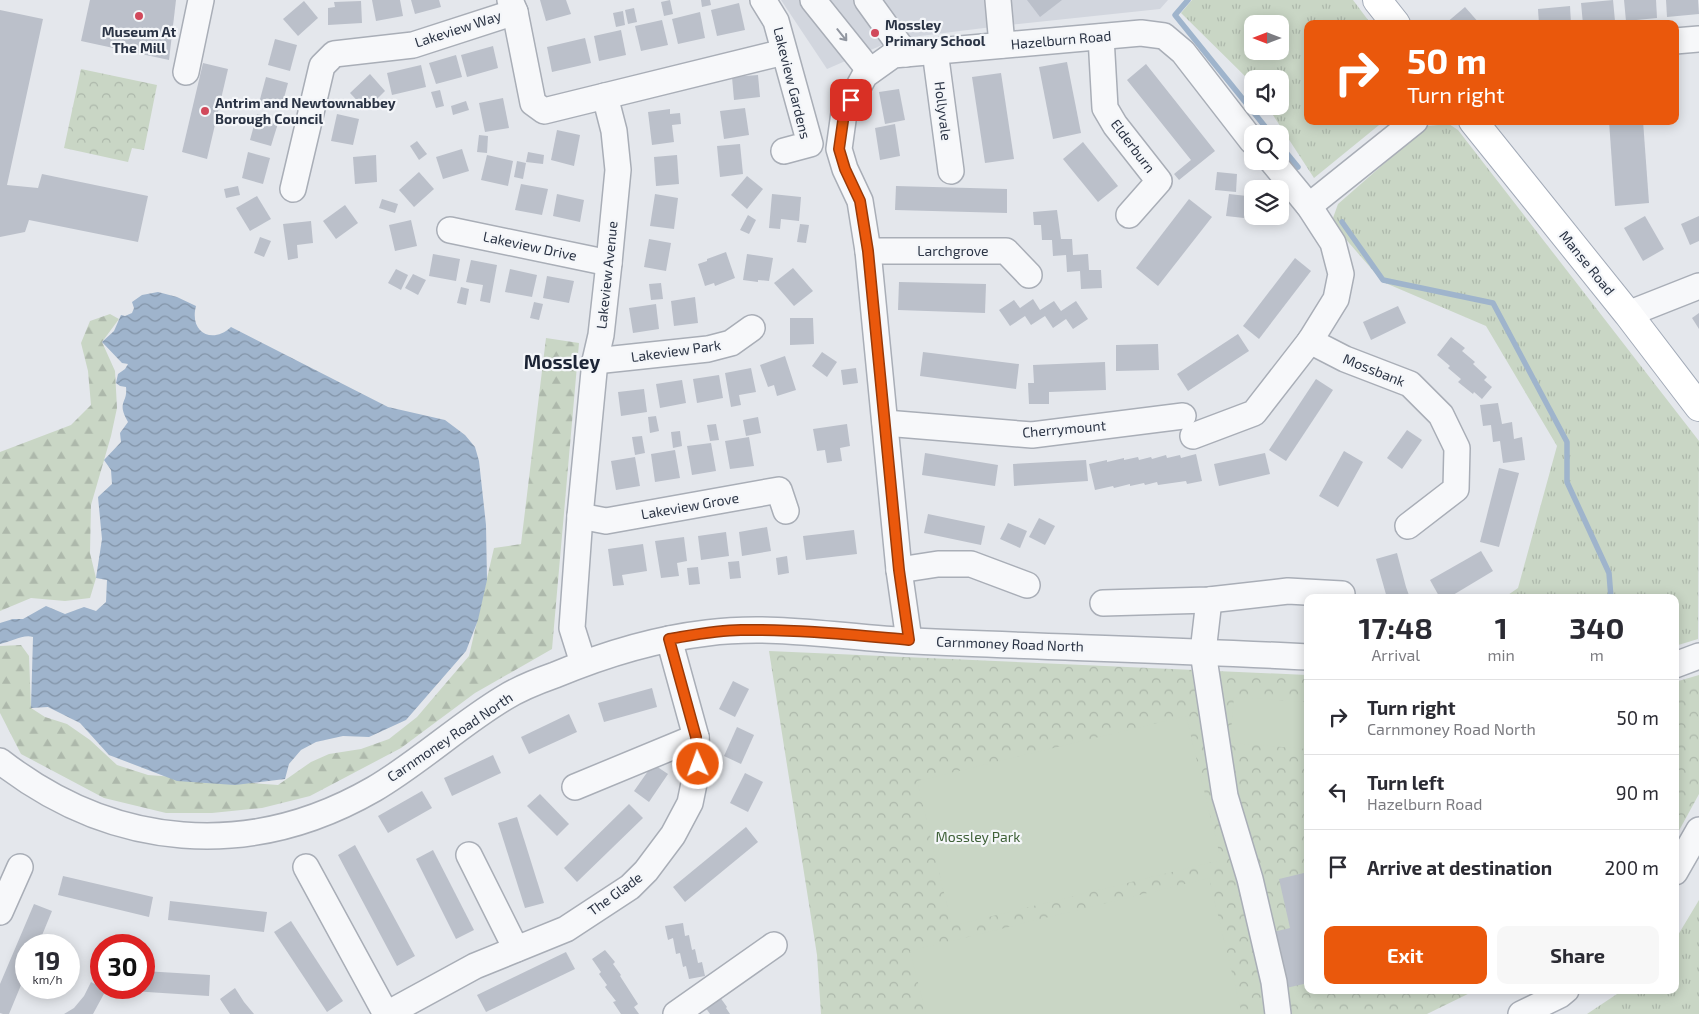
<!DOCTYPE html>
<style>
:root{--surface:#fff;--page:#f7f7f7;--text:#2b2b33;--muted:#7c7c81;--line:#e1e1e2;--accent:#ea580c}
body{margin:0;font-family:"Exo 2",sans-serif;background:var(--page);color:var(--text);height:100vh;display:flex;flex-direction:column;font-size:19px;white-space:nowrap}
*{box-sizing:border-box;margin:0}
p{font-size:16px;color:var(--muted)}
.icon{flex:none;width:28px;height:28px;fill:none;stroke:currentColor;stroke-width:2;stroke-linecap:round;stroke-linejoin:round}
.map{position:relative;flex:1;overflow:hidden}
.panel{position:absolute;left:1304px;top:594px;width:375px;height:400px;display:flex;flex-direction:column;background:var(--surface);border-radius:10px;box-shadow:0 2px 12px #0003}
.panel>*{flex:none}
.banner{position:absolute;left:1304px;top:20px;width:375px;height:105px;border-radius:10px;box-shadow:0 2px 12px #0003;background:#ea580c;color:#fff;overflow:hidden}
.needle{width:32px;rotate:270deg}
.buttons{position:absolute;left:1244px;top:15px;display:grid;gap:10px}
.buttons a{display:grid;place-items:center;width:45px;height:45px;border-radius:10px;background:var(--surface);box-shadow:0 2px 12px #0003;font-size:25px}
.speed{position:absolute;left:15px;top:934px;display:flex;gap:10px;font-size:25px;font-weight:700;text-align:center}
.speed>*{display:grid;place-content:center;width:65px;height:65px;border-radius:50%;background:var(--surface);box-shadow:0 2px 12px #0003;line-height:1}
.speed small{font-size:12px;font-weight:400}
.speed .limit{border:8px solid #d22;background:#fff;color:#111}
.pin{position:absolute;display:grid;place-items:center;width:42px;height:42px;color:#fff;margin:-21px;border-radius:10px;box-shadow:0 2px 8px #0006}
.me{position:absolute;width:55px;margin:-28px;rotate:358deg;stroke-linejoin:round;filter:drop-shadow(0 0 4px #0008)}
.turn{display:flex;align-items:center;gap:18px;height:105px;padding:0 20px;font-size:22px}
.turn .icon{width:65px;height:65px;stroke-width:2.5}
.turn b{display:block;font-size:35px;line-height:42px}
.eta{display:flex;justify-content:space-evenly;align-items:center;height:85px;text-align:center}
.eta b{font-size:30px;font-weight:700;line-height:35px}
.action{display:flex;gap:10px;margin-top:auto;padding:10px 20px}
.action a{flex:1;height:58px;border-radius:10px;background:var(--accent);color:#fff;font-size:20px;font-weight:700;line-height:58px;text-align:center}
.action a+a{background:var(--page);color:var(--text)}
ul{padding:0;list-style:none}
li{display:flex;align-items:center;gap:15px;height:75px;padding:0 20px;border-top:1px solid var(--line)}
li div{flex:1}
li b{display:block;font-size:19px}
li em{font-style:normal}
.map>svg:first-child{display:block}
.built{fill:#d2d6de}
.grass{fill:url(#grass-tufts);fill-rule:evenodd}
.forest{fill:url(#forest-firs)}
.park{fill:url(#park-crowns)}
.pitch{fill:#c9d6c5}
.water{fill:url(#water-waves)}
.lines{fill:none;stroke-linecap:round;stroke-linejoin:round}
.stream{stroke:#9fb4cc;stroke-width:5.5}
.building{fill:#bbc0ca}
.minor-casing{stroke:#a9aeb7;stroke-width:28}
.major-casing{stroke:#a3abb8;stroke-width:30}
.minor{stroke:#f7f8fa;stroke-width:25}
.major{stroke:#fff;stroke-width:28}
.oneway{stroke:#9196a0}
.route-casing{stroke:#983908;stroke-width:12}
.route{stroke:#ea580c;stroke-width:9}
.poi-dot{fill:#d1495b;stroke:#f4f6f9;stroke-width:2}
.labels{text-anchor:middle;stroke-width:4.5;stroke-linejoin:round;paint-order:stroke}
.poi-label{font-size:14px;font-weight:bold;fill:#2b3445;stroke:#f4f6f9;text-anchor:start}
.street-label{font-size:14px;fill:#2b3445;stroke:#f4f6f9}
.park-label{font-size:14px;fill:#3f6138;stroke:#f4f6f9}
.district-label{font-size:19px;font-weight:bold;fill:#1d2536;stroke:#f4f6f9}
</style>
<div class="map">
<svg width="1699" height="1014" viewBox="0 0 1699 1014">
<defs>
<pattern id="grass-tufts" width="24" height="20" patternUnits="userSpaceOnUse" patternTransform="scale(1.25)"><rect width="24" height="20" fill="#c9d6c5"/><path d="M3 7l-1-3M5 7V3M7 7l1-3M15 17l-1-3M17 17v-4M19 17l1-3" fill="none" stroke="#adb8ab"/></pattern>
<pattern id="forest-firs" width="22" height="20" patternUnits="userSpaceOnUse" patternTransform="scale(1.25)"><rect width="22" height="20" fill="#c9d6c5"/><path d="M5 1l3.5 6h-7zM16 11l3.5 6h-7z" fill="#adb8ab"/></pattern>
<pattern id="park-crowns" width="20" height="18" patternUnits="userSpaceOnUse" patternTransform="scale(1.25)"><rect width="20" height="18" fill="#c9d6c5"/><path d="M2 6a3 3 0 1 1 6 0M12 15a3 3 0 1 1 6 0" fill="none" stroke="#adb8ab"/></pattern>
<pattern id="water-waves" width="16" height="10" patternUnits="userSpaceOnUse" patternTransform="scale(1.25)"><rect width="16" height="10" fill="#9fb4cc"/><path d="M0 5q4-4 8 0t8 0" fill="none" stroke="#8293a7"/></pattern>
</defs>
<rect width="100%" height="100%" fill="#e4e7ec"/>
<path class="built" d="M781 0H1168L1160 9 1000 26 896 39 827 69Z"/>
<g class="grass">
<path d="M1192 0H1353L1371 24H1308V121H1384L1314 178 1267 106H1280V79H1252V83L1181 13ZM1252 24H1280V51H1252Z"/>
<path d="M1449 124 1458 130 1699 441 1698 639 1675 646V598L1505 597 1518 588 1557 446 1486 326 1383 282 1343 236 1333 218 1338 204 1427 126Z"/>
<path d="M1699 900V1014H1587L1623 990H1675V940Z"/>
</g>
<g class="forest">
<path d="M110 314 119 319 102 342 115 371 117 408 111 436 91 505 90 553 96 578 90 598 65 601 31 598 0 611V452L71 425 91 405 88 371 81 343 90 321Z"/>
<path d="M546 338 579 343 552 649 475 693 401 748 310 796 262 808 212 813H166L104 798 21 754 0 713V646L21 645 29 656 31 708 45 717 67 724 90 740 117 765 148 775 278 785 311 762 329 754 361 749 389 739 417 717 469 656 494 548 521 544Z"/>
</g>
<g class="park">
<path d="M81 69 157 85 144 150 132 148 128 162 64 148Z"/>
<path d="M769 651 1307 675 1308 990H1476L1427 1014H821L817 955Z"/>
<path d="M1699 675V794L1675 838V682Z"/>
</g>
<g class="pitch">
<path d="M1234 697 1307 702V749L1230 743Z"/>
<path d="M1186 716 1221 860 952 926 917 781Z"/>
<path d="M1209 878 1242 1014H926L910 951Z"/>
</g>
<path class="water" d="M158 292 177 297 196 306C189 332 212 345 231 327L388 407 445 420 465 435 475 447 479 461 486 525 487 580 478 620 466 651 406 720 369 737 343 736 316 742 301 750 289 764 285 779 235 785 177 781 109 755 80 723 48 707 31 708 33 637C23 634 11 642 0 644V623L13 619H23L46 606 65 614 84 607 96 611 106 602 107 580 96 578 102 539 98 497 112 484 111 470 104 460 121 442 120 433 128 422C116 401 128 404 126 387L120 386 116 383 118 374 125 369 128 364 122 363 102 342 114 331 121 315 125 316 132 313 134 308 132 302 142 295Z"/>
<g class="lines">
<g class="stream">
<path d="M1188 0 1175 15 1271 134"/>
<path d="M1280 145 1298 167"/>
<path d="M1342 222 1383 280 1493 303 1567 442V482L1609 573 1611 598"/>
</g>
</g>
<g class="building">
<path d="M90 0H176L169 60 81 41Z"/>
<path d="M372 0H400L403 16 376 21Z"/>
<path d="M411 0H439L441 7 415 14Z"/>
<path d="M540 0H566L571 14 546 21Z"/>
<path d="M670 0 673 14 664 16 661 2Z"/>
<path d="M701 0H710L711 5 702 7Z"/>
<path d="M1027 0H1062L1040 17Z"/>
<path d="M1613 0 1615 21 1583 24 1581 3Z"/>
<path d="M1624 0H1656L1657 18 1626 21Z"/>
<path d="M1666 0H1698L1699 14 1667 17Z"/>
<path d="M304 1 318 18 298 36 283 19Z"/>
<path d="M361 1 362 23 328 25V8L335 7 334 2Z"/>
<path d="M739 3 745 30 717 36 711 10Z"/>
<path d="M1570 6 1571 24H1539L1538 9Z"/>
<path d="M1465 7 1480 24H1445Z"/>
<path d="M634 8 637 22 628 24 625 10Z"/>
<path d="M0 10 43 19 7 185 38 188 42 174 148 196 138 242 29 220 25 232 0 237Z"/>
<path d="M623 11 625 25 616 27 613 13Z"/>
<path d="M700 12 705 38 678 44 672 19Z"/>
<path d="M662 20 668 45 641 51 635 26Z"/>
<path d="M621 30 626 55 599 61 594 36Z"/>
<path d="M585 38 591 63 552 72 547 47Z"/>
<path d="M275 39 297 45 290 71 268 65Z"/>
<path d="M493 46 498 68 467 77 461 55Z"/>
<path d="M456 55 462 77 436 84 429 63Z"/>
<path d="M1067 62 1081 133 1053 139 1039 67Z"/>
<path d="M203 63 228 69 207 159 182 152Z"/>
<path d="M1146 64 1215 151 1179 180 1174 174 1191 160 1127 80Z"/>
<path d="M421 65 426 87 392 95 387 73Z"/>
<path d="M1001 73 1014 159 985 163 972 77Z"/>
<path d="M370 74 385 91 366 110 350 93Z"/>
<path d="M758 75 760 97 734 100 732 77Z"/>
<path d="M266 77 288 83 281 109 259 103Z"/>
<path d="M899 89 905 120 885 124 879 92Z"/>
<path d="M440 90 444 106 436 108 431 92Z"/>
<path d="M503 98 509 128 485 132 479 103Z"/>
<path d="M466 101 469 110 453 115 451 106Z"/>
<path d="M745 108 749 135 724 139 720 111Z"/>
<path d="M670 109V114L680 113 681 124 672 125 674 142 652 145 648 112Z"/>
<path d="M257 114 279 120 271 146 250 140Z"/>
<path d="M337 114 359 119 353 145 331 141Z"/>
<path d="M1609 121H1643L1649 203 1615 206Z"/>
<path d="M895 124 900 156 880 160 875 128Z"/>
<path d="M557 130 580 135 574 166 551 160Z"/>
<path d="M479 135 488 136 487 153 477 152Z"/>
<path d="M417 141 427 154 419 160 410 146Z"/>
<path d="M1083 142 1118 186 1098 202 1063 159Z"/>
<path d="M740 144 743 174 720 177 717 146Z"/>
<path d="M462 149 469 171 443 179 436 157Z"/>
<path d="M248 152 270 158 263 184 242 178Z"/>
<path d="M528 152 544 155 543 164 526 162Z"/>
<path d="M376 155 377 182 355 184 353 157Z"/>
<path d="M487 155 513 161 508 186 481 180Z"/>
<path d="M677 155 679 184 656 186 654 157Z"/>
<path d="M517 161 526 163 523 179 514 177Z"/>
<path d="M419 172 434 189 414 207 399 190Z"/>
<path d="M1217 172 1237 174 1236 192 1215 190Z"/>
<path d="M747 176 763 189 747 209 731 195Z"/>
<path d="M521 184 548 189 542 215 515 210Z"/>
<path d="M238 186 240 195 226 198 224 189Z"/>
<path d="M896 186 1007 189V213L895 210Z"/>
<path d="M557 194 584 200 580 222 553 216Z"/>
<path d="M655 194 678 198 674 229 650 226Z"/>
<path d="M772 194 801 197 799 221 781 219 780 229 769 228Z"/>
<path d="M1229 194 1247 196 1244 218 1226 216Z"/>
<path d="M257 196 271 219 250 231 236 208Z"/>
<path d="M382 199 398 204 395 213 379 208Z"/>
<path d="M1189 199 1212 217 1158 286 1136 268Z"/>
<path d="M345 205 358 223 336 239 323 221Z"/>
<path d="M1057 210 1061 239H1072L1073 255 1088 254 1089 270H1101L1102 288 1081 289 1080 271 1067 272 1066 255 1053 256 1052 240H1042L1041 225H1034L1033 212Z"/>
<path d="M748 215 756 220 749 234 740 230Z"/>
<path d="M1645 216 1664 249 1643 261 1624 228Z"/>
<path d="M1699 216V241L1690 245 1681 224Z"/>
<path d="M411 220 417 246 395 251 389 225Z"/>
<path d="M311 221 313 243 297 245 298 258 288 260 283 224Z"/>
<path d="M800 224 809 225 806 243 797 242Z"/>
<path d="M260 237 271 241 264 257 254 253Z"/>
<path d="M649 239 671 243 666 271 644 267Z"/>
<path d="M726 252 735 278 715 286 714 283 705 286 698 264 707 261V259Z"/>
<path d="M433 254 460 259 456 281 429 276Z"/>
<path d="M747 254 773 258 769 281 758 280V282L743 280Z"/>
<path d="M1295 258 1311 271 1259 339 1243 326Z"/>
<path d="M471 260 497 265 490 303 480 301 483 285 466 282Z"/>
<path d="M793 268 813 291 794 306 774 283Z"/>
<path d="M396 269 408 275 401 290 388 283Z"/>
<path d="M510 269 537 275 532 297 505 292Z"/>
<path d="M413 274 426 280 418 295 405 288Z"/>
<path d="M547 276 574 281 569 303 543 298Z"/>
<path d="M899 282 986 284 985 313 898 310Z"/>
<path d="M661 283 663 299 651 300 649 284Z"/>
<path d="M461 287 469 289 466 305 457 303Z"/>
<path d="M695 297 698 323 674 326 671 301Z"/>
<path d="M1033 299 1040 310 1054 301 1061 311 1076 301 1088 319 1073 329 1066 319 1053 328 1045 316 1031 325 1025 316 1010 326 999 310 1014 300 1020 308Z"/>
<path d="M534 302 543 304 539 320 530 318Z"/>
<path d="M656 304 659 329 633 333 629 308Z"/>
<path d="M1398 306 1406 323 1371 340 1363 322Z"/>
<path d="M1699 313V329L1692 318Z"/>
<path d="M790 318H813L814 344 790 345Z"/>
<path d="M1238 334 1249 351 1188 391 1177 374Z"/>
<path d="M1451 337 1465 348 1462 351 1475 362 1473 364 1487 377 1484 380 1492 387 1482 399 1474 392 1473 394 1458 382 1461 379 1448 368 1450 366 1437 355Z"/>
<path d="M1158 344 1159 370 1116 371V345Z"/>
<path d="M822 352 837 362 827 377 812 366Z"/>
<path d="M923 352 1019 364 1016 389 920 376Z"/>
<path d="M785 356 796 390 777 396 774 385 768 387 760 365Z"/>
<path d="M1105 362 1106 390 1049 392V404H1029L1028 383H1034L1033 365Z"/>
<path d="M751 368 756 392 739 395 741 405 731 407 725 373Z"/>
<path d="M856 368 858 383 843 385 841 370Z"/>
<path d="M719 375 723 398 697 403 693 379Z"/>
<path d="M1316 379 1333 390 1286 461 1269 450Z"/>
<path d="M682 380 686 403 660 408 656 384Z"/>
<path d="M644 389 647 412 621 416 618 392Z"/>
<path d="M1498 403 1502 424 1512 422 1514 439 1522 437 1525 460 1503 463 1500 441 1493 442 1491 425 1483 426 1480 405Z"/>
<path d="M656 416 659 431 650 433 648 417Z"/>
<path d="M758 417 761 433 746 436 743 420Z"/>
<path d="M716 424 719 440 710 441 707 425Z"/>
<path d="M847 424 850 446 840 448 842 461 827 463 825 450 817 451 813 429Z"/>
<path d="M1407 430 1422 440 1402 469 1387 458Z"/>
<path d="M680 431 682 446 673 448 671 432Z"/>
<path d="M642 436 645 453 635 455 632 437Z"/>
<path d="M749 437 754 466 730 469 725 441Z"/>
<path d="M711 443 716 471 692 475 687 446Z"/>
<path d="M675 450 680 478 655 482 651 454Z"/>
<path d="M1344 451 1363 462 1338 507 1319 496Z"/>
<path d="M925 453 998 465 995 486 922 475Z"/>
<path d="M1265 453 1270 474 1219 486 1214 464Z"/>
<path d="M1196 454 1202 481 1187 484 1186 481 1158 485 1157 482 1145 485 1144 483 1130 486V484L1114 488 1113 486 1095 490 1089 464 1107 460V462L1124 458V460L1138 457 1139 460 1151 457 1152 459 1166 455 1167 458 1180 455 1181 458Z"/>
<path d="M635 457 640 486 616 490 611 461Z"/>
<path d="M1086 460 1088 481 1014 486 1013 464Z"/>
<path d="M1499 468 1519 473 1499 547 1480 542Z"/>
<path d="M928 514 985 526 981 545 924 533Z"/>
<path d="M1039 518 1055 526 1045 545 1029 537Z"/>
<path d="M1008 523 1027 531 1020 548 1000 539Z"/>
<path d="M767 527 771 551 742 556 739 532Z"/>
<path d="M854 530 857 554 806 560 803 536Z"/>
<path d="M726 532 729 556 701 560 698 536Z"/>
<path d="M684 537 687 561 677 563 679 576 661 578 655 541Z"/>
<path d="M643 544 647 571 622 575 624 585 613 586 608 549Z"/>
<path d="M1481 551 1493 571 1448 598H1440L1430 580Z"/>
<path d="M1397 553 1406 587 1410 598H1387L1376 559Z"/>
<path d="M787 556 789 573 778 575 776 558Z"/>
<path d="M739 561 741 578 730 579 728 562Z"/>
<path d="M698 567 700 584 689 585 687 568Z"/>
<path d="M733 681 749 689 735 717 719 709Z"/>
<path d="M652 688 657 707 604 722 598 703Z"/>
<path d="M569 714 577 732 529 754 521 737Z"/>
<path d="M737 727 754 735 741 764 724 756Z"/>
<path d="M493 755 501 773 452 796 444 778Z"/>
<path d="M653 764 668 774 649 802 634 791Z"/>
<path d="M745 773 763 782 748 812 730 803Z"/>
<path d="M422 791 432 808 388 833 378 816Z"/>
<path d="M540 794 569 824 557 836 527 806Z"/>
<path d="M629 804 643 818 577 882 564 868Z"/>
<path d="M517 817 544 903 525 908 498 823Z"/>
<path d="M746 827 758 842 685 902 673 887Z"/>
<path d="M355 845 415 956 397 966 338 855Z"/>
<path d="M433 850 474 930 456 939 416 859Z"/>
<path d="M1308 872V983L1286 988 1273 932 1290 928 1279 879Z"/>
<path d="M63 876 153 897 149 917 58 895Z"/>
<path d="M170 901 267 912 264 932 168 920Z"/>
<path d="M34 904 52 911 38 945H26V973L9 1014H3L0 1013V984Z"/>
<path d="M291 921 343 1001 327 1012 274 932Z"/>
<path d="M683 923 685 936 689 935 692 950 695 949 698 963 702 962 705 976 689 979 686 966 683 967 680 953 676 954 673 938 668 940 665 926Z"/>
<path d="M605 950 615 962 613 964 621 975 620 976 638 1004 634 1007 639 1014H621L613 1002 616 1001 605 987 607 985 599 974 601 972 592 959Z"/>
<path d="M566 952 575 969 486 1012 477 995Z"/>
<path d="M144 971 210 975 209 996 116 990V988H144Z"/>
<path d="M91 982 106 990 93 1014H64L74 1008 84 996Z"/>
<path d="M235 988 244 1002 254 1014H230L220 999Z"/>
<path d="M717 993 727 1007 726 1008 730 1014H710L703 1004Z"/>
</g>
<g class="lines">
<defs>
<g id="minor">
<path d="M510 0 515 12 533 103 544 111 605 96 614 131 618 170 609 263 601 335 595 361 580 516 572 628 583 663"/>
<path d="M763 0 776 21 810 144 784 151"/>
<path d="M813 0 870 71"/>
<path d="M867 0 906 54"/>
<path d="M998 0 1002 45"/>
<path d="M1101 37 1105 108 1115 125 1159 181 1129 215"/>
<path d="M1675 41 1699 39"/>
<path d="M935 51 951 171"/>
<path d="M186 72 201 0"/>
<path d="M605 96 784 52"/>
<path d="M293 189 322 66 334 54 413 45 515 12"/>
<path d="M1309 206 1415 121"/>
<path d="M450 230 609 263"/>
<path d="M868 251H1006L1029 275"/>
<path d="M1628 314 1699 286"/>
<path d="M1310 341 1345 359 1410 384 1441 415 1457 448 1456 489 1408 526"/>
<path d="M595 361 708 349 731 343 752 328"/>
<path d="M885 423 1032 435 1183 416"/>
<path d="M1193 436 1254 413 1310 341 1336 299 1341 274 1333 243 1309 206 1272 161"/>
<path d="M580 516 606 521 779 490 786 511"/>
<path d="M899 570 938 564H971L1027 585"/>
<path d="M1209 600 1203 652 1225 796 1250 879 1274 982 1278 1014"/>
<path d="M1103 603 1209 600 1288 591 1342 594"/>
<path d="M909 640 899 570 868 251 860 201 845 169 839 149 844 113 865 75 893 55 1141 33 1164 36 1183 52 1252 141"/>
<path d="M1675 665 1699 656"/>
<path d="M0 761C113 849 249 861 374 789 420 762 459 725 504 698 520 688 538 681 555 675 603 655 655 639 707 633 776 624 845 638 914 641 1045 647 1176 650 1308 657"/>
<path d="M575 787 696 737"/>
<path d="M469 855 516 949"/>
<path d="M306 867 386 1014"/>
<path d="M1675 872 1699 830"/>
<path d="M0 912 20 867"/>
<path d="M387 1014 475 966 566 929 630 887 646 871 673 835 690 803 698 764 696 737 669 639"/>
<path d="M676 1014 774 945"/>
<path d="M1521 1014 1560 995 1566 990"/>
</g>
<g id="major">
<path d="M1377 0 1396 24"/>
<path d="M1473 121 1628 314 1699 407"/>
</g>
</defs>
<use href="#minor" class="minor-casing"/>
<use href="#major" class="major-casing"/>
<use href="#minor" class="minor"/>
<use href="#major" class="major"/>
</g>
<defs><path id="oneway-shaft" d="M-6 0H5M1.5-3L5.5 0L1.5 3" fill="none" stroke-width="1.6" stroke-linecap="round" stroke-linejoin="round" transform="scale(1.25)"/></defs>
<use class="oneway" href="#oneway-shaft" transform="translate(842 35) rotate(51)"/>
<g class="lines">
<defs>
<path id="route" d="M698 764 696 737 669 639C693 635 717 630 741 630 797 629 853 635 909 640L899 570 868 251 860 201 845 169 839 149 844 114 851 100"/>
</defs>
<use href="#route" class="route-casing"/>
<use href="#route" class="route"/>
</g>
<g class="poi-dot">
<circle cx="139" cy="16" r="5"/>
<circle cx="875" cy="33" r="5"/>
<circle cx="205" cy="111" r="5"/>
</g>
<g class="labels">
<g class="poi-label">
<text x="885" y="30">Mossley<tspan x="885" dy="16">Primary School</tspan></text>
<text x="139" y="37" text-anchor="middle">Museum At<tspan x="139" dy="16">The Mill</tspan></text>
<text x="215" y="108">Antrim and Newtownabbey<tspan x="215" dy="16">Borough Council</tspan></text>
</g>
<g class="street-label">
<text transform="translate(458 29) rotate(-18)" y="5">Lakeview Way</text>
<text transform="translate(1061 40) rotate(-5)" y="5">Hazelburn Road</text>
<text transform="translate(792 83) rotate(76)" y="5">Lakeview Gardens</text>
<text transform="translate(943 111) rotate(83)" y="5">Hollyvale</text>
<text transform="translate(1133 146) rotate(53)" y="5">Elderburn</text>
<text transform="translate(530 246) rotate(12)" y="5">Lakeview Drive</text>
<text x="953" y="256">Larchgrove</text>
<text transform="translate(1587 263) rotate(51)" y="5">Manse Road</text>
<text transform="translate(607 275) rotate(-84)" y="5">Lakeview Avenue</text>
<text transform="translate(676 351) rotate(-8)" y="5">Lakeview Park</text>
<text transform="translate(1374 370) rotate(22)" y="5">Mossbank</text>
<text transform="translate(1064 429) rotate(-5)" y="5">Cherrymount</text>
<text transform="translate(690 506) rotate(-10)" y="5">Lakeview Grove</text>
<text transform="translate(1010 644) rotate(2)" y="5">Carnmoney Road North</text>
<text transform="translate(450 737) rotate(-34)" y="5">Carnmoney Road North</text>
<text transform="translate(615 894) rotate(-36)" y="5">The Glade</text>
</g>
<g class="park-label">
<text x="978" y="842">Mossley Park</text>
</g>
<g class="district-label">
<text x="562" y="369">Mossley</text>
</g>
</g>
</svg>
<div class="buttons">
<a><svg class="needle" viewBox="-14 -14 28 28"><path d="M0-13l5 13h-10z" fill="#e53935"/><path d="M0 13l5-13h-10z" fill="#7c7c81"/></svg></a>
<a><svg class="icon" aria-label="sound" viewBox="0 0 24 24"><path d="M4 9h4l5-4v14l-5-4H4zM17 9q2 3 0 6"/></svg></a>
<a><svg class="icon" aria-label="search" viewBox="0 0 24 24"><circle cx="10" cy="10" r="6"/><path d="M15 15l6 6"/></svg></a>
<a><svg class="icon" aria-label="layers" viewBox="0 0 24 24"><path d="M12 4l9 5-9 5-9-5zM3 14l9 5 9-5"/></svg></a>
</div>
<div class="speed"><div>19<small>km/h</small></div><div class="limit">30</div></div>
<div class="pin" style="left:851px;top:100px;background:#d93025"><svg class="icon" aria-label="arrive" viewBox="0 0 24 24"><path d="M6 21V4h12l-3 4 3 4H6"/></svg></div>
<svg class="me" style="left:698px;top:764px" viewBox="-20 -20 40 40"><circle r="17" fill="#ea580c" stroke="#fff" stroke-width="3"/><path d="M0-11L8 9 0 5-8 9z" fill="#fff"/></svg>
<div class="banner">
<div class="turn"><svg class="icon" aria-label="right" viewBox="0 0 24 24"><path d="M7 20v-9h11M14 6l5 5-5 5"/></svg><div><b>50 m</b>Turn right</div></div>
</div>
<section class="panel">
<div class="eta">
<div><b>17:48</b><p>Arrival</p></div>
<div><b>1</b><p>min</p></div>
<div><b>340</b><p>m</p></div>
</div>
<ul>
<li><svg class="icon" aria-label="right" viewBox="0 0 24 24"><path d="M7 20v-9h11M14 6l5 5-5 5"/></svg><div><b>Turn right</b><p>Carnmoney Road North</p></div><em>50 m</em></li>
<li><svg class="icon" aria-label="left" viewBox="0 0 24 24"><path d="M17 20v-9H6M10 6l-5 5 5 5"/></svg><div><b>Turn left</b><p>Hazelburn Road</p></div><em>90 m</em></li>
<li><svg class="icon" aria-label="arrive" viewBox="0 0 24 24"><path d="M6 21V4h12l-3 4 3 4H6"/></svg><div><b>Arrive at destination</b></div><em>200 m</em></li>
</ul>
<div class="action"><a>Exit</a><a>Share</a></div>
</section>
</div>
